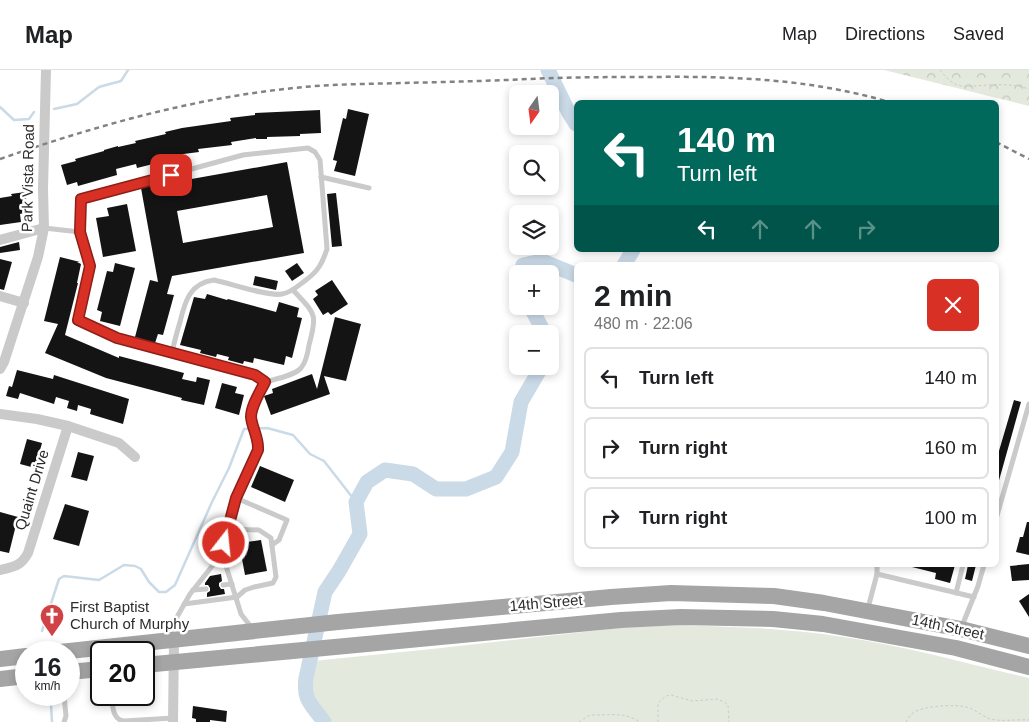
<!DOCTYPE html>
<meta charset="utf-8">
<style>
:root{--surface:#fff;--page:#f2f2f2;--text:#202124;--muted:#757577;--line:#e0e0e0}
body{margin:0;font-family:Arial,sans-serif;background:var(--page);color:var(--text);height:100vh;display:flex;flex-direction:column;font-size:19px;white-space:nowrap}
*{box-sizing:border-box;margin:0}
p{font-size:16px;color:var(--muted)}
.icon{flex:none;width:28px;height:28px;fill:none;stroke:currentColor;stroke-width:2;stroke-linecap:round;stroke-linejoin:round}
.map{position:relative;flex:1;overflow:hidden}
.side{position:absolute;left:574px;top:192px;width:425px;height:305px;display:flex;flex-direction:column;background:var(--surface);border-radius:8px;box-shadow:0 2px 8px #0003}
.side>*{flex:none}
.banner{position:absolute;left:574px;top:30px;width:425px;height:152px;border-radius:8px;box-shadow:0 2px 8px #0003;background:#00695c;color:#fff;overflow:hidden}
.needle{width:32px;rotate:194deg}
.tools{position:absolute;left:509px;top:15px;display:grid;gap:10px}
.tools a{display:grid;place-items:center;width:50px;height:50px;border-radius:8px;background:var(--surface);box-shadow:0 2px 8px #0003;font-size:25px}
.speed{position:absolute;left:15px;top:571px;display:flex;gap:10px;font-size:25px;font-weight:700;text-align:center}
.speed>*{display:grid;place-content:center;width:65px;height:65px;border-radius:50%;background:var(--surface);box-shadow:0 2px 8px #0003;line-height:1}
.speed small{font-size:12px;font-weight:400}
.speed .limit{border:2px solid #111;border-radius:8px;background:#fff;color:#111}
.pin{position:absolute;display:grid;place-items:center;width:42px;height:42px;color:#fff;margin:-21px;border-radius:10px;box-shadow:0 2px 8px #0006}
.me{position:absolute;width:55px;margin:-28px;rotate:16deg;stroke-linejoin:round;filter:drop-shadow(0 0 4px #0008)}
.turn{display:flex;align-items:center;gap:18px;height:105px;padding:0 20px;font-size:22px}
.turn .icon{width:65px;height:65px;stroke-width:2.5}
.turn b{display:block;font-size:35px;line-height:42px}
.lanes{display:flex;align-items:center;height:48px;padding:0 20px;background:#0003;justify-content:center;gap:25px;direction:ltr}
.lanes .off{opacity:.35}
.round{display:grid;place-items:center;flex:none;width:52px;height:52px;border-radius:8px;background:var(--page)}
.headline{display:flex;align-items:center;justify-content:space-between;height:85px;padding:0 20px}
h1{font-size:30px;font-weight:600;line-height:38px}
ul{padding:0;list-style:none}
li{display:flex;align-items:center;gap:15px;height:62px;margin:0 10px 8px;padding:0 10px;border:2px solid var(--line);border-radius:8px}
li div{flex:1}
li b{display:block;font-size:19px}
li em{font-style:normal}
header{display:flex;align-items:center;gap:30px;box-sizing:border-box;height:70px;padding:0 25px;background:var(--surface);border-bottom:1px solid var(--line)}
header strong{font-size:24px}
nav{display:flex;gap:28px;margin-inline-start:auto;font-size:18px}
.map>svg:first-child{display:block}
.grass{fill:#e3e9dc}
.park{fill:url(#park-crowns)}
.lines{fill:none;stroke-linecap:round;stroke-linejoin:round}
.stream{stroke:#cadae7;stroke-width:2.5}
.river{stroke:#cadae7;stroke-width:15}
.building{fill:#141414;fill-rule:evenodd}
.path{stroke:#cacaca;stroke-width:1;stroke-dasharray:2.5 2.5;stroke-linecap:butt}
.service{stroke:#cacaca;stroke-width:5}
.minor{stroke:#cacaca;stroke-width:10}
.primary{stroke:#a5a5a5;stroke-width:16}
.rail{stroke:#828282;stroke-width:2.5;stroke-dasharray:5 4;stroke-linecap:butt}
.route-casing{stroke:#8d1f18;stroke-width:12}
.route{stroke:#d93025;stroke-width:9}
.labels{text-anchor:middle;stroke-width:5;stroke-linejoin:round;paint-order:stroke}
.street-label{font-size:15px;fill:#2d2d2d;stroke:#fff}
.poi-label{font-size:15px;fill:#2d2d2d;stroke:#fff;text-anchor:start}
</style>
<header>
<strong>Map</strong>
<nav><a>Map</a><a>Directions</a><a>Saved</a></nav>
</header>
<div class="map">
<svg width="1029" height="652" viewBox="0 0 1029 652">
<defs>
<pattern id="park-crowns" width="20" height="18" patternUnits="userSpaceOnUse" patternTransform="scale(1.25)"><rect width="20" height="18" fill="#e3e9dc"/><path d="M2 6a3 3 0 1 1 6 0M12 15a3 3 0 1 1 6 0" fill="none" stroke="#c3c8bd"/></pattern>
</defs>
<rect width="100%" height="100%" fill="#fff"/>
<path class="grass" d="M676 555C732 557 788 558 843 567 906 576 967 594 1029 608V652H330L310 623 313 591 432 579 618 558Z"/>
<path class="park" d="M884 0H1029V36Z"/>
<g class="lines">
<g class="stream">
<path d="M0 37 14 50 29 49 34 42"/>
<path d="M54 39 77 34 99 17 121 11 128 0"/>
<path d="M42 561 59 509 64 506 99 510 124 495 135 496 141 499 149 512 159 522H166L175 515 212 432 229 398 244 359 267 358 293 365 310 384 324 391 356 432"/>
<path d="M50 630 51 634 52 652"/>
</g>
<g class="river">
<path d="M548 0 569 43 576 54"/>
<path d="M624 195 633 180"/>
<path d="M520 204 523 195 542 191 576 205"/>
<path d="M530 236 545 264"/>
<path d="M324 652C312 634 303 632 306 608L325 522 339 501 360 464 356 432 367 412 385 400 413 404 436 419H466L496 407 512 382 521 332 542 296"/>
</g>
</g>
<g class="building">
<path d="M348 39 369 44 355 106 334 101 337 91 333 90 343 48 346 49Z"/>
<path d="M320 40 321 63 300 64V66L267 67V69H256V68L231 72 232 75 198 79 199 82 176 85 177 88 137 98 136 94 116 99 117 105 78 116 77 112 67 115 61 95 76 91 75 89 104 81V80L118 76V77L136 73 135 71 166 64 165 62 182 58 231 51 230 48 255 45V43Z"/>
<path d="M287 92 304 183 172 206 167 224 174 225 163 265 158 264 155 273 135 267 150 210 158 212 141 118ZM267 125 273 157 183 173 177 141Z"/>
<path d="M25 122 28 142 20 144 21 152 0 155V128L12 126 11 124Z"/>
<path d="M336 123 342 176 332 177 327 124Z"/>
<path d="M127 134 136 181 103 187 96 148 109 146 107 138Z"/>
<path d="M19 172 20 180 0 183V177Z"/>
<path d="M60 187 80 192H77L81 194 77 213H78L65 265 119 288V286L184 303 182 309 196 312 197 307 210 310 204 335 181 330 182 328 106 308 45 283 58 254 44 251Z"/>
<path d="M0 189 12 192 4 220 0 219Z"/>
<path d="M115 193 135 198 120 256 100 251 102 242 97 240 107 201 113 202Z"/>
<path d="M297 193 304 203 292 211 285 201Z"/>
<path d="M255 206 278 211 276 220 253 215Z"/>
<path d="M332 210 348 234 331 245 328 242 323 245 313 229 318 225 315 221Z"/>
<path d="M207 224 227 230 228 229 276 242 279 232 299 238 297 247 302 248 292 288 286 286 284 295 254 288 253 293 244 291 243 294 228 290 229 287 217 284 216 287 200 283 201 280 180 275 194 227 205 229Z"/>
<path d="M335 247 361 254 346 311 324 306 330 324 271 345 264 326 273 323 272 319 312 304 317 319Z"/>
<path d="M17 300 53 309 54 305 129 329 123 354 90 344 91 339 78 335 77 341 67 338 69 331 56 327 54 334 20 323 18 329 6 326 9 316 12 317Z"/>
<path d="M222 313 237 317 235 323 244 325 239 345 215 338Z"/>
<path d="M1014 330 1021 332 998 414H996V391Z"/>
<path d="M27 369 42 373 35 398 20 394Z"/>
<path d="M78 382 94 386 87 411 71 407Z"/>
<path d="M260 396 294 410 285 432 251 417Z"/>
<path d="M65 434 89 441 79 476 53 469Z"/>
<path d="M0 442 18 447 9 483 0 481Z"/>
<path d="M1027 452H1029V485L1016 482 1020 467H1023Z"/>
<path d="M261 470 267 501 245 505 239 473Z"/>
<path d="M1029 494V510L1012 511 1010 496Z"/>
<path d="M913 495H955L950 513 935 509 936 503 912 497Z"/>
<path d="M968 495H976L972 511 965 509Z"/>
<path d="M221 504 222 511 219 513V516L221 519H224L225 524 207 527V523L210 521V518L208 515H205V513L210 506Z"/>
<path d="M1029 524V547L1019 531Z"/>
<path d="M193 636 227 641 226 652 210 650V652H196V649L192 648Z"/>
</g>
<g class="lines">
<g class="path">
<path d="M940 0C957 22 965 16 989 15 1003 14 1016 15 1029 19"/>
<path d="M579 652 588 646 592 645C610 645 625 642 640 652"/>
<path d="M658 652V633L666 626 671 625 692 631 717 629 724 632 728 635 729 652"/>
<path d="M906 652C908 649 910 645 913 643 921 636 956 634 966 637 975 639 982 646 990 649 1002 652 1017 649 1029 650"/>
</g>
<g class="service">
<path d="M321 107 369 118"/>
<path d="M44 158 80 162"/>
<path d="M172 283C174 272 177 262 180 252 185 231 190 213 214 210 229 213 269 227 282 224 291 223 299 215 306 210 318 201 322 194 327 179L320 90 315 82 308 78 243 85 81 129 80 162 90 196 78 250 117 268 255 305 265 312"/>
<path d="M236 428 287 450 279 470 272 475"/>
<path d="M996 449 1029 334"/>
<path d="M228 459 236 428 258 380C259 368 252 358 251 347 251 336 260 322 265 312 275 309 294 306 301 298 306 292 308 282 309 275 318 243 315 244 293 220"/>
<path d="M221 480 241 544 251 557"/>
<path d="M877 495V504"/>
<path d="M223 515 232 514"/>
<path d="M193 520 206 519"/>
<path d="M956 523 963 495"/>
<path d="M868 538 877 504 974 527"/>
<path d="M962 556 978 516 984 495"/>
<path d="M174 568 177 547 190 524 213 495 221 480 228 459 259 460 271 468 276 507 273 513 254 517 245 520 237 527 184 534"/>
<path d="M64 625 66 646 64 652"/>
<path d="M111 625C113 635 112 650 124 651L173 648"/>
</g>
<g class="minor">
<path d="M0 170 44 158"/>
<path d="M0 226 24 233"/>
<path d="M0 299 4 292 38 187 44 158 43 119 46 0"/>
<path d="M0 344 37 349 68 356 119 373 135 387"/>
<path d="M0 500C14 497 21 496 28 483L68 356"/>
<path d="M173 652 174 571"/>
</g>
<g class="primary">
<path d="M60 582 338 552 611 527 671 523 774 526 824 533 961 559 1029 576"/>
<path d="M0 589 26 586"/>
<path d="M144 595 621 550 681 547 773 549 823 554 956 578 1029 597"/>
<path d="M69 602 101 599"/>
<path d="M0 609 26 606"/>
</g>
<g class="rail">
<path d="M996 72 1029 89"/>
<path d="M0 89C95 56 194 28 294 18 330 14 367 14 403 13 445 12 487 11 529 9 570 7 611 7 652 7 733 6 811 9 889 32"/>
</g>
</g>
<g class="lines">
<defs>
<path id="route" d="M171 105 81 129 80 162 90 196 78 250 117 268 255 305 265 312C260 322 251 336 251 347 252 358 259 368 258 380L236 428 224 473"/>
</defs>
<use href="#route" class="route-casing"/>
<use href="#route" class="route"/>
</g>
<defs>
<symbol id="church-pin" viewBox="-11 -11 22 30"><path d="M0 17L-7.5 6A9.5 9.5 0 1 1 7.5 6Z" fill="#d14246" stroke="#fff"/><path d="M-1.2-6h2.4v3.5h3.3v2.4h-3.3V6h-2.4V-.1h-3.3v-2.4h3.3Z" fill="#fff"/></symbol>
</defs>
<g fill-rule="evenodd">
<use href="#church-pin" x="38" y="532" width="28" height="38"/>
</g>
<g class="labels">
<g class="street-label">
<text transform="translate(28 108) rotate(-89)" y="5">Park Vista Road</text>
<text transform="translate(32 420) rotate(-73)" y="5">Quaint Drive</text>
<text transform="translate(546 533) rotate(-5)" y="5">14th Street</text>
<text transform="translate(948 557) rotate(12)" y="5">14th Street</text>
</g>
<g class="poi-label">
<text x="70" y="542">First Baptist<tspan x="70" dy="17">Church of Murphy</tspan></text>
</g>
</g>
</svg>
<div class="tools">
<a><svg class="needle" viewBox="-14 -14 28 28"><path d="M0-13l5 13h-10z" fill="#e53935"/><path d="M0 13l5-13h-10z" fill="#757577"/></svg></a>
<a><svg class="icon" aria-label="search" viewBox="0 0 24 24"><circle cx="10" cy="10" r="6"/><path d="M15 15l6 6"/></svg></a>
<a><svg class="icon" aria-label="layers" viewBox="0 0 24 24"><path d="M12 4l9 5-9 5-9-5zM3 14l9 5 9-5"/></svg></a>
<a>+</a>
<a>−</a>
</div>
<div class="speed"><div>16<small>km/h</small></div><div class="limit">20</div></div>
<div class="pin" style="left:171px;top:105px;background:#d93025"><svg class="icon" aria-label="arrive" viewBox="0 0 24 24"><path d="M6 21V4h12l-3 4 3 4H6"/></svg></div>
<svg class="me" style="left:224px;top:473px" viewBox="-20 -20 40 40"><circle r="17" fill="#d93025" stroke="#fff" stroke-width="3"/><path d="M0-11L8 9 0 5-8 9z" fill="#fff"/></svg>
<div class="banner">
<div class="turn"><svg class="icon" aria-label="left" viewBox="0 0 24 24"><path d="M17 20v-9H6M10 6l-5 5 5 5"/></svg><div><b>140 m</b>Turn left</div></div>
<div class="lanes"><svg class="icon" aria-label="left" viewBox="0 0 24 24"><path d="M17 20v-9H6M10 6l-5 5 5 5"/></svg><svg class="icon off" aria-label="ahead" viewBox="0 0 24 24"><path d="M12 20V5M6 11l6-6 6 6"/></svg><svg class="icon off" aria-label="ahead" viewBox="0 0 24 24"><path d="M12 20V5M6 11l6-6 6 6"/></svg><svg class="icon off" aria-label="right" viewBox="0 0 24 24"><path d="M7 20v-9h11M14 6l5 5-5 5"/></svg></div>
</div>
<section class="side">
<div class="headline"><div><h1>2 min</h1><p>480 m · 22:06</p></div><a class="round" style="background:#d93025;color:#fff"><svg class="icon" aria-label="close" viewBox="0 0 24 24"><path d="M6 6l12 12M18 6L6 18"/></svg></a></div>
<ul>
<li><svg class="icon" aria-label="left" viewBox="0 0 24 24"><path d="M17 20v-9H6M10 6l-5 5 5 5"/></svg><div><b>Turn left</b></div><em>140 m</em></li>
<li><svg class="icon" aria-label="right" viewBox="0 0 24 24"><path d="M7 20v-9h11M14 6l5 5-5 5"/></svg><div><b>Turn right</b></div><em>160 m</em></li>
<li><svg class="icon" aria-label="right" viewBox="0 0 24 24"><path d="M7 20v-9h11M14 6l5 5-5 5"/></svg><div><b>Turn right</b></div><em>100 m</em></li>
</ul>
</section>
</div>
